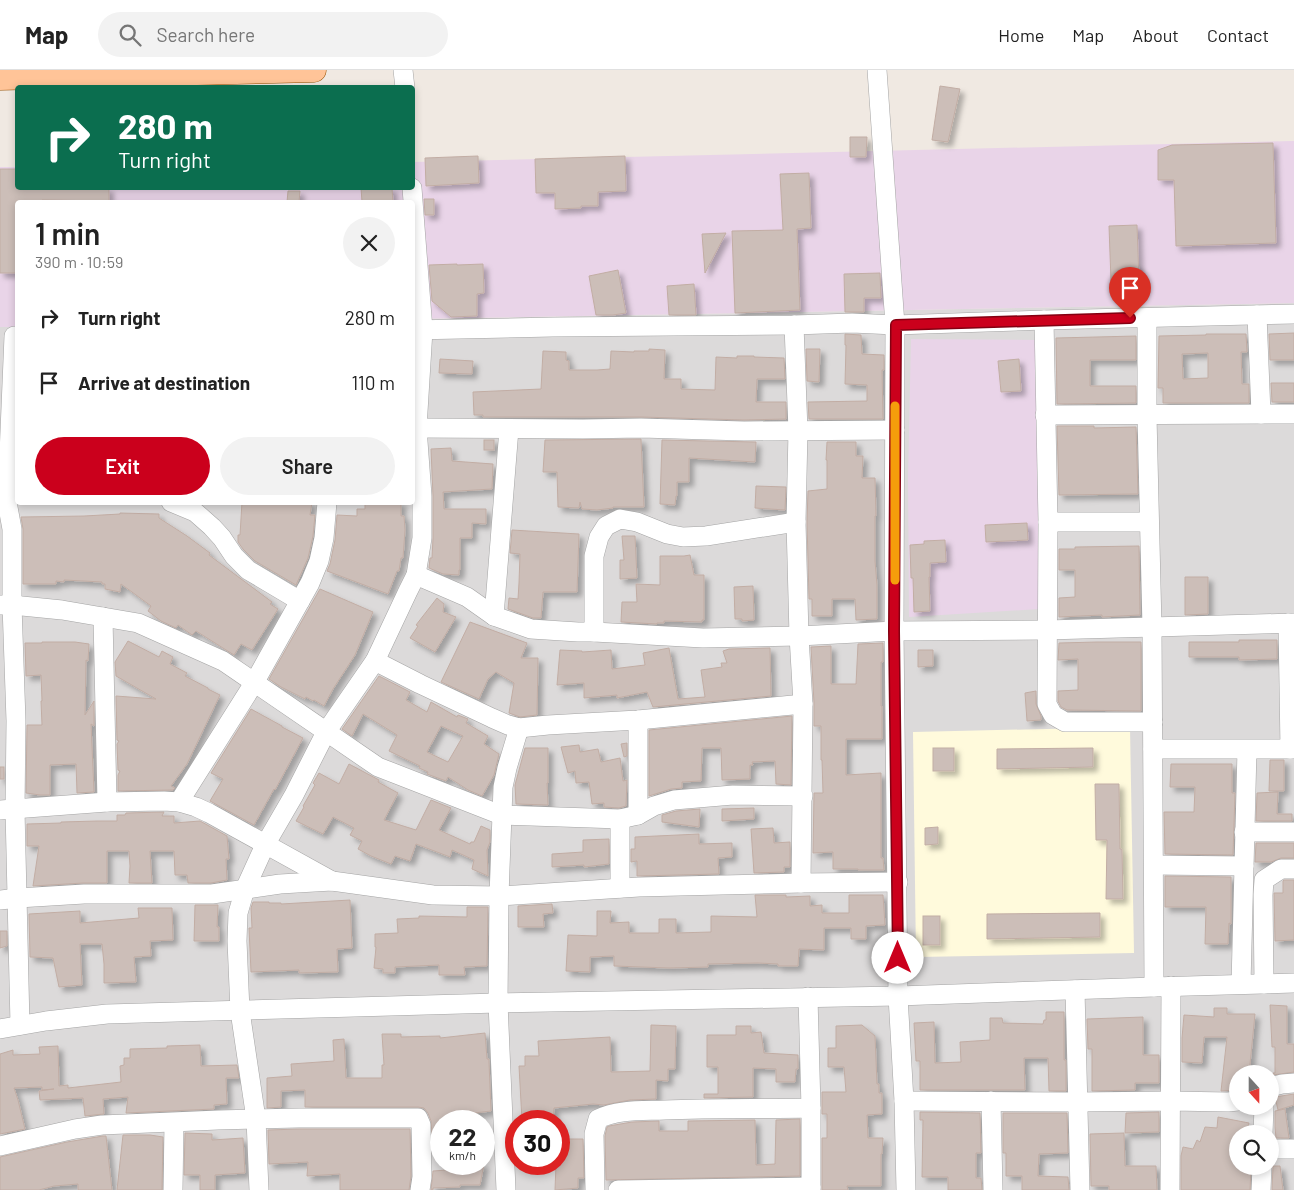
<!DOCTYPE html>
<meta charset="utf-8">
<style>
:root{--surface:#fff;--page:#f2f2f2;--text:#222;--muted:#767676;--line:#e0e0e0;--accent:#cb001c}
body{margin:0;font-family:Barlow,sans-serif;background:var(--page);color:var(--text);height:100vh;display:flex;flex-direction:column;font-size:19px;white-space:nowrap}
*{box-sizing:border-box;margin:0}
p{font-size:16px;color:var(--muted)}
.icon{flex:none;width:28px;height:28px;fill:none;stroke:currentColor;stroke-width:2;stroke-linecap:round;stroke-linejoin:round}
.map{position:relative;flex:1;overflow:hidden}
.panel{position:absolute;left:15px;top:130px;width:400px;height:305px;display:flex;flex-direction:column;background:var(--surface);border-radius:5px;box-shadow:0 2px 8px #0003}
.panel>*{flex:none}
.banner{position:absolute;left:15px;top:15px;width:400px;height:105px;border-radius:5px;box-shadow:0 2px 8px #0003;background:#0b6e4f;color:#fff;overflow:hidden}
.needle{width:32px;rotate:159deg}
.controls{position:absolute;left:1229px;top:995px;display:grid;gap:10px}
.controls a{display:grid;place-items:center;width:50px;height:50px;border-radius:50%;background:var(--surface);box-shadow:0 2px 8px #0003;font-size:25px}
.speed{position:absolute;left:430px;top:1040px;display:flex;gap:10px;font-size:25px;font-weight:700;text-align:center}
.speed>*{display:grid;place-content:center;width:65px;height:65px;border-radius:50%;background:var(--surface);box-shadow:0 2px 8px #0003;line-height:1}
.speed small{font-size:12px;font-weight:400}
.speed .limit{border:8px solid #d22;background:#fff;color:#111}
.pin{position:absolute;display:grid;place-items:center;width:42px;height:42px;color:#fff;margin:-51px -21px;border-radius:50% 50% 50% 0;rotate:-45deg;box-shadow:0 0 5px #0007}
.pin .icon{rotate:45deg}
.me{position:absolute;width:55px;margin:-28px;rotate:0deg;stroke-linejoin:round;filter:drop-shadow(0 0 4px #0008)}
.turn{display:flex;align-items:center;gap:18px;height:105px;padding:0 20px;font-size:22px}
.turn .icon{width:65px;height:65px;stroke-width:2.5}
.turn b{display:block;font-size:35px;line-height:42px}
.round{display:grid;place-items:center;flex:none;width:52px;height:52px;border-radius:26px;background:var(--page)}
.summary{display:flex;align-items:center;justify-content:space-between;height:85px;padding:0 20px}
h1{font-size:30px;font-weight:600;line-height:38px}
.cta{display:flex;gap:10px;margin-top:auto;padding:10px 20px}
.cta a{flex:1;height:58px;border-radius:30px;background:var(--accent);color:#fff;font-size:20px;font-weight:600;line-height:58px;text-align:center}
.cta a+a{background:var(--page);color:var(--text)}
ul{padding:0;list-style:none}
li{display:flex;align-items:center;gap:15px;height:65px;padding:0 20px}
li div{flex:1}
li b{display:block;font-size:19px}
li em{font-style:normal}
header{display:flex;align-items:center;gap:30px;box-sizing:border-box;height:70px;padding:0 25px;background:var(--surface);border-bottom:1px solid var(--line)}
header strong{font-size:24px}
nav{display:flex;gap:28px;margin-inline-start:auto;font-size:18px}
.search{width:350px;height:45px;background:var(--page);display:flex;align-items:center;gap:12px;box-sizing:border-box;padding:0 18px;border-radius:28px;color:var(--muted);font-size:19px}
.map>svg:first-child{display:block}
.residential{fill:#dcdada;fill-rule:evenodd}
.industrial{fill:#e9d4e8}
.education{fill:#fffadc}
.building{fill:#ccbeb8;stroke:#c2ada4;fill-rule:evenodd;filter:url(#shadow)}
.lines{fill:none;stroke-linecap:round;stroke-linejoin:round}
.minor-casing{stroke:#a4a4a4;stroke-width:20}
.major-casing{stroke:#975000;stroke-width:25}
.minor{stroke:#fff;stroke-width:19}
.major{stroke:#ffc498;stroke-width:24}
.route-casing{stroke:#840012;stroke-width:12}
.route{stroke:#cb001c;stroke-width:9}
.slow{stroke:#f59e0b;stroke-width:9}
</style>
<header>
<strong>Map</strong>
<div class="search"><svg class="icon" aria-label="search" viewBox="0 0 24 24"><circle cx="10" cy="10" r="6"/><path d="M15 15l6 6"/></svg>Search here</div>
<nav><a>Home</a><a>Map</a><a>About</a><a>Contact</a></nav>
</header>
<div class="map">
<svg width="1294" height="1120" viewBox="0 0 1294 1120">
<defs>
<filter id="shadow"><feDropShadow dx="4.5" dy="4.5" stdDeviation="2.5" flood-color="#0004"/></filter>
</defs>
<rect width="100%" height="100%" fill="#f0e9e2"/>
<path class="residential" d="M1294 233V1120H0V257H17L18 432H412L413 249ZM1238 1004H1270V1036H1238ZM441 1051H484V1094H441ZM516 1051H559V1094H516ZM1238 1064H1270V1096H1238Z"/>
<g class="industrial">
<path d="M1294 71V233L413 249 412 132H18L17 257H0V97H17L18 118H412L413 92Z"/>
<path d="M911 269 1040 270V539L909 547 908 408Z"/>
</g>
<path class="education" d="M1130 657 1134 883 916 887 913 662Z"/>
<g class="building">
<path d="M940 16 960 19 948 72 932 70Z"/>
<path d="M850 67H867L866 87H850Z"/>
<path d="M1273 73 1276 173 1176 176 1174 110H1158V80L1172 75Z"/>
<path d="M478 86 479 113 426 116 425 88Z"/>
<path d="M625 86 626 121 598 122V136H581V138L555 139V123H536L535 89Z"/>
<path d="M0 99H18V118H109V131L42 130V131H18V203H0Z"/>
<path d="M809 103 811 158 797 159 800 240 735 243 732 161 783 160 780 104Z"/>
<path d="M361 118H392L393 132H362Z"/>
<path d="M288 121H300L299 132H287Z"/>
<path d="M424 129H434V145H425Z"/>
<path d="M1137 155 1139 210 1111 211 1109 156Z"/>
<path d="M726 163 705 203 702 164Z"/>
<path d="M457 194V195L483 194 484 223 477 224V246L451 247 432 231 429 195Z"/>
<path d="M618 200 626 243 613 245H596L589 206Z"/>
<path d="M880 203 881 228H864V242H845L844 204Z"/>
<path d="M694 214 696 245H669L667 216Z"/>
<path d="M1294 263V290H1270L1269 264Z"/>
<path d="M845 264 861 265 862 284 884 285V300H882L883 349H809L808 332 867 331V315L845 314 846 275H845Z"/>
<path d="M1206 264H1246L1247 282H1241L1242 314H1249V333H1163V318H1158L1159 266 1206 265ZM1208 283V308L1183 309 1182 284Z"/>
<path d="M1136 266V290H1090V316H1136V333L1057 334 1056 268Z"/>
<path d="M649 279 665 280 664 309H681V319L715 320 716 287 737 288V286H754V287L784 288 785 309H757L756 332H786V349L744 350 641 347H483V345H474L473 322 541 319 543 281 566 282V290L569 291V300H597L610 299 611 281 634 282V281H649Z"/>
<path d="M806 279H820L819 312 807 311Z"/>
<path d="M440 289 473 291 472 304 439 303Z"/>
<path d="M1019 289 1021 321 1001 322 998 291Z"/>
<path d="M1271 313H1294V332H1272Z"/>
<path d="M1057 356H1094V358L1136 357 1138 424 1059 425Z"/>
<path d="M641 369 644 437H613V438L597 440 582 439 580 432 579 438 558 437 557 402H543L545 370Z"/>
<rect x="484" y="370" width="10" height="10"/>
<path d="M662 370 756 372 755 392 689 388V412H677V426H676L675 435 660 434Z"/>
<path d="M827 372H856V386H863L862 408H875L876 446H875V491L877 515V549L856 550 855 529H832V546H812V529H809L807 452 808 421 827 419V390H826Z"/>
<path d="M451 378 452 391 493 394 492 419 443 422 444 439H486V454L472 453V468H460V500H459V505L443 504 429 498 430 488H432L433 468V426L431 379Z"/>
<path d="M756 416 786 417 785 440 755 438Z"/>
<path d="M242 432H312L310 445H315L313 466 308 488 296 515 255 491 243 479 238 472V465H240Z"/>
<path d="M365 432H401V446H404L405 460 403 488H401L399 501H397L388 524 327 501 330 494 335 470 337 445 357 446V439H365Z"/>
<path d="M120 443 159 444V448L187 466 210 483 209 485 272 532 270 534 278 539 252 580 241 574 234 585 196 561 192 565 178 555 176 558 161 551 148 541 151 536 121 514 120 522 105 519V514H102V512L64 510V512L56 511V514H23V459L21 447 84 446 120 444Z"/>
<path d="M1027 453 1028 470 986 472 985 455Z"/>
<path d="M512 460 579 464 577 522H543L541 548H533L508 539 509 528 518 529 519 513 520 484 510 483Z"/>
<path d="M622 466H635L637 508 620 509V490H624Z"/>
<path d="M945 470 946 492 930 493V507H929L930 541 914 542 913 508H911L910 475 924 474V471Z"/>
<path d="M1139 476 1140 545 1102 547V545L1059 547V528L1075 527V500H1059V479H1075V477Z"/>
<path d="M690 485 694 505H704V550H702V552L664 551V553H657V554L621 552 622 532H637L636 514 660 515V486H684Z"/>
<path d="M1185 507H1208V544L1185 545Z"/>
<path d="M753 516 754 550 742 551V549H735L734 517Z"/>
<path d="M320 519 373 542 355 585 333 619 324 636 314 630 313 631 306 627 305 629 281 617 269 609Z"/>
<path d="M437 528 444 534 443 542 456 547 435 582 410 568 418 556 416 555Z"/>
<path d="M470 552 527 573 521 588H538L537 645 520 647 509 643 514 613 496 602 488 609 479 629 441 612Z"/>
<path d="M1239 570H1277V589L1239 590V587H1189V572H1239Z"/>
<path d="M128 571 159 587 162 581 173 587 170 594 187 603 185 606 208 618V619L220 625 187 694 171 716 175 718 173 720 118 721V705L120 701 118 700 117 674 119 671 117 670 116 626 156 629 116 606 115 592Z"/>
<path d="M42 572H75L89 574 88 591 86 590 85 645 94 631V656L91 654 94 722 77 723 76 694 50 695V725H40L26 723 27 655H42L41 631H42L41 605 26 606 25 573H42Z"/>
<path d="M1097 572H1141V641L1067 640 1061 637 1058 631V621L1078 620V589L1058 590 1059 573Z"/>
<path d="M883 573V592H881V636H882V669H846V705L881 703V788H883L884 800H858V799H833V782L813 783 814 723H823L822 690H821V656H814V633L811 577 831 576V614H856L858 574Z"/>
<path d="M669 578 678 629 705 627 701 600 722 597 721 593H727L723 581 729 579 770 578 771 626 653 637 647 622 617 628V625L584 628V613L557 615 560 580 582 581V582L611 580 612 599 645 595 643 583Z"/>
<path d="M918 580H933V596L918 597Z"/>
<path d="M379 606 410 622 406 630 427 642 431 632 457 647 458 645 468 649 466 653 488 666 484 674 499 684 494 705 482 726 468 720 448 707 446 711 427 704 428 702 419 698 420 696 389 681 397 665 363 644 352 666 342 659ZM441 656 463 666 448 692 427 682Z"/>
<path d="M1036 621V634L1041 646V650L1027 651 1025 623Z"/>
<path d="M251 639 282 656V657L303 668 275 720 274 719 254 755 210 731 223 709 211 703Z"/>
<path d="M792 646 791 715 776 714 775 691 752 692 753 695H750V709L722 710 721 678H702L701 711 682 712V718L671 719 649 726V660Z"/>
<path d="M627 673V686L624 687 621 674Z"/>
<path d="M579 675 580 682 598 679 601 692 620 688 623 711 627 710 626 736 619 738 604 737V733L592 734 589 712 576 713 575 701 568 703 561 677Z"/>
<path d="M525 678H548V713H547L548 735 516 734 515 715Z"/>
<rect x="933" y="678" width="21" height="23"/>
<path d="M1093 678V697L997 699V679Z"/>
<path d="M1270 690H1284V721H1269Z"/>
<path d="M349 694 379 710 378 712 398 723 384 750 416 760 431 730 451 738 439 760 470 774 471 772H474L481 756 490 760V772L487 780 488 806 472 799 474 790 452 780 450 787 416 774 410 791 395 786 391 794 371 786 358 779 362 771 350 765 354 758 333 747 323 764 296 751 304 737 303 736 315 715 313 713 319 703 339 714Z"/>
<path d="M1171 694H1232V723H1235L1233 785 1165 784 1164 742H1194L1195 717H1170Z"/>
<rect x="0" y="697" width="4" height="12"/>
<path d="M1095 714H1119L1120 779H1122L1123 829H1106L1107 770H1096Z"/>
<path d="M1278 722 1277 744H1292V751H1256L1257 723Z"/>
<path d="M754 738V749L722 751V739Z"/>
<path d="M700 739 699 757 662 752V745L676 741Z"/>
<path d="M164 742 162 746H174V753L200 751 227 766 229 789H226L227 810 211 813H188L187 805H175L174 781H150L152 813H129L130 796 129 781H107V813H83L33 816 39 776H27V754L61 753V752L97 751H117V745H125L126 743Z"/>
<path d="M938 757V774L925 775V758Z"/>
<path d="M773 758 774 773 790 772V797H784V802L754 803 751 759Z"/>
<path d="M699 764V774L732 773V787L718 788 719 804 637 806V791L631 792V779H635V767Z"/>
<path d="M609 769V794L584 797V795L552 797V784L583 782V770Z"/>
<path d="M1256 773H1294V788H1281L1271 792H1255Z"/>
<path d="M1165 806 1231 807V854L1229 853 1228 874H1205L1206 837H1165Z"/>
<path d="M1284 810H1294V870L1275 871 1274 823H1283V811Z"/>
<path d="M755 825H786V827L810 826V836L822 835V843H849V825H883L885 855 866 856V869H851V858H824V880L799 879 798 896H778V894L758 893 708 894V897L669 898 614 896V886L590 887V902L566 901 568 865 597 866V841H611L610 853 629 852V863H659V849H676V863L711 862V846L757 847Z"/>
<path d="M350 830 352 878 337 879 338 902 299 903V900L251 902 249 858H252L251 838 253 832H269V833H281V834Z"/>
<path d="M552 834 553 843 543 844 544 857H518V836Z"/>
<path d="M195 835H218L217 857H219V871H194Z"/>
<path d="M467 837H488L487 896 464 897 465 905H439V895L395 897V903H383V899L374 898 376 877H375V864L398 863 397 849 419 848V846L467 847Z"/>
<path d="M138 838H172L173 870 150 871 151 886 134 887 136 912 104 913V894L102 874H80L82 915 59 917 53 888 30 887 29 844 80 841V853L139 848Z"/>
<path d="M1100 843V867L987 869V844Z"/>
<rect x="923" y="846" width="17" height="29"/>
<path d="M0 861H7V876L0 878Z"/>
<path d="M1270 935 1287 936V974H1294V1002L1273 1005V1003H1275V977H1272Z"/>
<path d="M1214 938H1227V944H1255L1249 1004H1238V1020L1221 1021 1227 967H1204L1202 993 1182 992V968L1184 945 1214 947Z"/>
<path d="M1046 942H1064V990H1066V1021H1049L1048 988H1024L1025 1020H920V991H916L914 953 934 952 935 993 961 992 960 972 990 970V948H1002L1003 953 1043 954 1044 950H1046Z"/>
<path d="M1143 947V985H1159V1013H1135V1020L1092 1021V979H1088L1087 949Z"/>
<path d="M651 955 676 956 675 999H668V1011L656 1010V1029L630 1030 604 1035 593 1034 554 1038 553 1051H522L519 996H525V986H539L538 971 610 967 611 1002 650 1001Z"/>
<path d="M862 955 875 966 877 1014H879V1023H882V1044L867 1045 868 1068H883L882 1084H881V1116H847L848 1120H822V1068H827V1044H822V1022H846L844 997H828V978H836V956Z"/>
<path d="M736 956H751V963L761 962 764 983 798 985V999H796L795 1012H776V999L753 998V1027L704 1028V1024H718V997H707V965H736Z"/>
<path d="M485 963 487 989H489V992L491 1041 458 1045V1051H441V1063L432 1064 431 1051 428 1043 424 1038 418 1037H305V1020L281 1021V1037L267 1038V1008L292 1006 291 994 334 991 333 970 344 969 346 1008H382V995H384L382 964H401V967L440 966V968Z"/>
<path d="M200 975 201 996 237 995 239 1008H226L227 1034 214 1035V1039L126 1043 128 1027 103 1029 104 1044 85 1046 83 1028 40 1030 39 1021 54 1019 42 1020V1017L14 1018 18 1030 25 1059 0 1064V984L13 980V985L40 984 39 977 58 976 59 1016 68 1015V1018L121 1012 120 996 124 995V988H130V979L167 978V976Z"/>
<path d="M1294 1024V1035L1278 1040 1275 1027Z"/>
<path d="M1285 1039 1289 1068H1276L1275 1057V1041Z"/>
<path d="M920 1042 980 1043 981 1083H976V1108H981L982 1120H948V1107H922L923 1050H920Z"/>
<path d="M1159 1042V1062L1125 1063 1126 1043Z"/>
<path d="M1003 1043H1067L1068 1083 1039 1084 1038 1106 1068 1107 1069 1120H1022V1106H1006V1083H1003Z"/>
<path d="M1218 1047 1249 1053 1247 1064H1238V1098L1251 1099 1250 1120H1181V1086L1183 1077 1193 1079 1197 1070 1200 1072 1205 1057 1217 1058Z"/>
<path d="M800 1049V1106L606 1110 605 1066 607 1057 609 1056 632 1052 659 1051V1061H688V1051L755 1050 756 1095 775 1094 776 1050Z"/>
<path d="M299 1059H410L411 1106 409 1120H340V1104L307 1106 308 1092 269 1094 268 1060Z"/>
<path d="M185 1063 212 1064V1070L243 1068 245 1103 215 1105V1120H200V1105H184Z"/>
<path d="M1124 1063 1125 1096H1156L1157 1120H1109V1116H1091L1090 1064Z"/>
<path d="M123 1065H150L163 1067 162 1120H117Z"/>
<path d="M103 1066H106L112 1120H78V1114L54 1116 39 1120H0V1087L67 1072Z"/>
<path d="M559 1069H583L584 1108H578V1118L555 1120 556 1094H559Z"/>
<path d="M447 1094H484L480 1115H460V1117L433 1118V1120H431L433 1101 447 1100Z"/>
<path d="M1273 1096H1280L1283 1120H1272Z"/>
</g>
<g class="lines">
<defs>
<g id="minor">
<path d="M403 0 405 18"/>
<path d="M877 0 895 255 894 561 898 926 904 1031 906 1120"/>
<path d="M1257 245 1261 344"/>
<path d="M1147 248V346L1152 557 1154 917"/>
<path d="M1044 250 1048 452 1047 634 1053 645 1065 652H1153"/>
<path d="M794 255 798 361 796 452 799 566 803 634 801 813"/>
<path d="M412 260 553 257 794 255 852 253 895 255 1044 250 1294 244"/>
<path d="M14 266 7 432 12 459V535L16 651 15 740 20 955"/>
<path d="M1045 345 1294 344"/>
<path d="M412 358 583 359 641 358 744 361 895 360"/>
<path d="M171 432 195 442 212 457 222 468 234 486 248 500 300 531"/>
<path d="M1048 452H1149"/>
<path d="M416 505 467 527 494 546 531 559 578 562H594L703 568 799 566 894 561 1047 560 1294 553"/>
<path d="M0 535H12L62 540 138 553 223 591 378 697 501 745 620 749 638 745 654 736 674 730 733 725 803 726"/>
<path d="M494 546 509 359"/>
<path d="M103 547 107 732"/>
<path d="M1288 553 1290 679"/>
<path d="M594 562V486L599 467 606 456 620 449 637 452 667 464 683 467 706 466 796 452"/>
<path d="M375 591 420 614 492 648 508 655 519 658 548 655 638 650 803 634"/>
<path d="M638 650V745"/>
<path d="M1153 679H1294"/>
<path d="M179 732 254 613 310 513 319 491 324 468 327 432"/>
<path d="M0 740 107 732 164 731 179 732 196 737 209 743 332 811"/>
<path d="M620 749V818"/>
<path d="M1244 762H1294"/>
<path d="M1154 795 1244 796"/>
<path d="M0 830 18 828 84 824H212L280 814 332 811 433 825 499 826 639 817 801 813 898 812"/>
<path d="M1241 914 1247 680"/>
<path d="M1264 914 1263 825 1264 810 1281 799H1294"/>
<path d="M1075 920 1080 1120"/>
<path d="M808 927 811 1038V1120"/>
<path d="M0 959 46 951 107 944 498 933 898 926 1154 917 1294 913"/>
<path d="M1270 1017 1282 1014 1294 1013"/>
<path d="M904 1031 1077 1032 1171 1031 1228 1032 1238 1031"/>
<path d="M991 1031 993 1120"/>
<path d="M1263 1064 1264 1036"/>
<path d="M0 1076 75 1059 102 1055 218 1050 299 1048H418L421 1055 422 1107 420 1120"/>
<path d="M1270 1079H1294"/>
<path d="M173 1120 174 1053"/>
<path d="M259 1120 256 1049 240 941 237 871 238 843 245 819 265 775 294 725 326 662 375 591 408 521 416 505 422 468V426L417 358 423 260 412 118"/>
<path d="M506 1120 498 933 499 826 503 717 507 698 519 658"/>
<path d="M595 1120 594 1064 598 1049C618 1039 643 1041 665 1040 714 1038 762 1039 811 1038"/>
<path d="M618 1120 811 1117"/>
<path d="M1170 1120 1171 916"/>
<path d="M1261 1120 1262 1096"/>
</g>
<path id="major" d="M0 8 314 0"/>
</defs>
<use href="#minor" class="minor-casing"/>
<use href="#major" class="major-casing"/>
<use href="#minor" class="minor"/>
<use href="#major" class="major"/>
</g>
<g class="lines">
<defs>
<path id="route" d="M898 888 894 561 896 255 1130 248"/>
</defs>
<use href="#route" class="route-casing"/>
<use href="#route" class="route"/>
<path class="slow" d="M895 510V336"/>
</g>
</svg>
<div class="controls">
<a><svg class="needle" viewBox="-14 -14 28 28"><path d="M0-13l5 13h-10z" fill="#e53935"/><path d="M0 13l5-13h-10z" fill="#767676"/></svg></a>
<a><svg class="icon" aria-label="search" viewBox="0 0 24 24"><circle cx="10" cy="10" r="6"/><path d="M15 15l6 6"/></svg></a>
</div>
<div class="speed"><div>22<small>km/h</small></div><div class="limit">30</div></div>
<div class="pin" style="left:1130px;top:248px;background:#d93025"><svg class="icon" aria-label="arrive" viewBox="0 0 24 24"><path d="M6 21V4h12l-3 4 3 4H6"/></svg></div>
<svg class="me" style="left:898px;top:888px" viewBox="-20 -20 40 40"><circle r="19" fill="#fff"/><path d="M0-13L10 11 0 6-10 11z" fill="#cb001c"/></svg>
<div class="banner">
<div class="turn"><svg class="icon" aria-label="right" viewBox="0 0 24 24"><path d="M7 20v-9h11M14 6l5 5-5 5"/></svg><div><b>280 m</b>Turn right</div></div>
</div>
<section class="panel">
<div class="summary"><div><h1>1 min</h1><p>390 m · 10:59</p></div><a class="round"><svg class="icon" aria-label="close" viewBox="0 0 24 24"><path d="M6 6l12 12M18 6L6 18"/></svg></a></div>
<ul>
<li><svg class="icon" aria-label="right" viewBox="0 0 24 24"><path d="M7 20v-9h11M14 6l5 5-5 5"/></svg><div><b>Turn right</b></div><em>280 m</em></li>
<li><svg class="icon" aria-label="arrive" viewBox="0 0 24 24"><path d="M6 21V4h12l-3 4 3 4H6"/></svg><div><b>Arrive at destination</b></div><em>110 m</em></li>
</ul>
<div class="cta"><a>Exit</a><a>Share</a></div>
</section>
</div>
